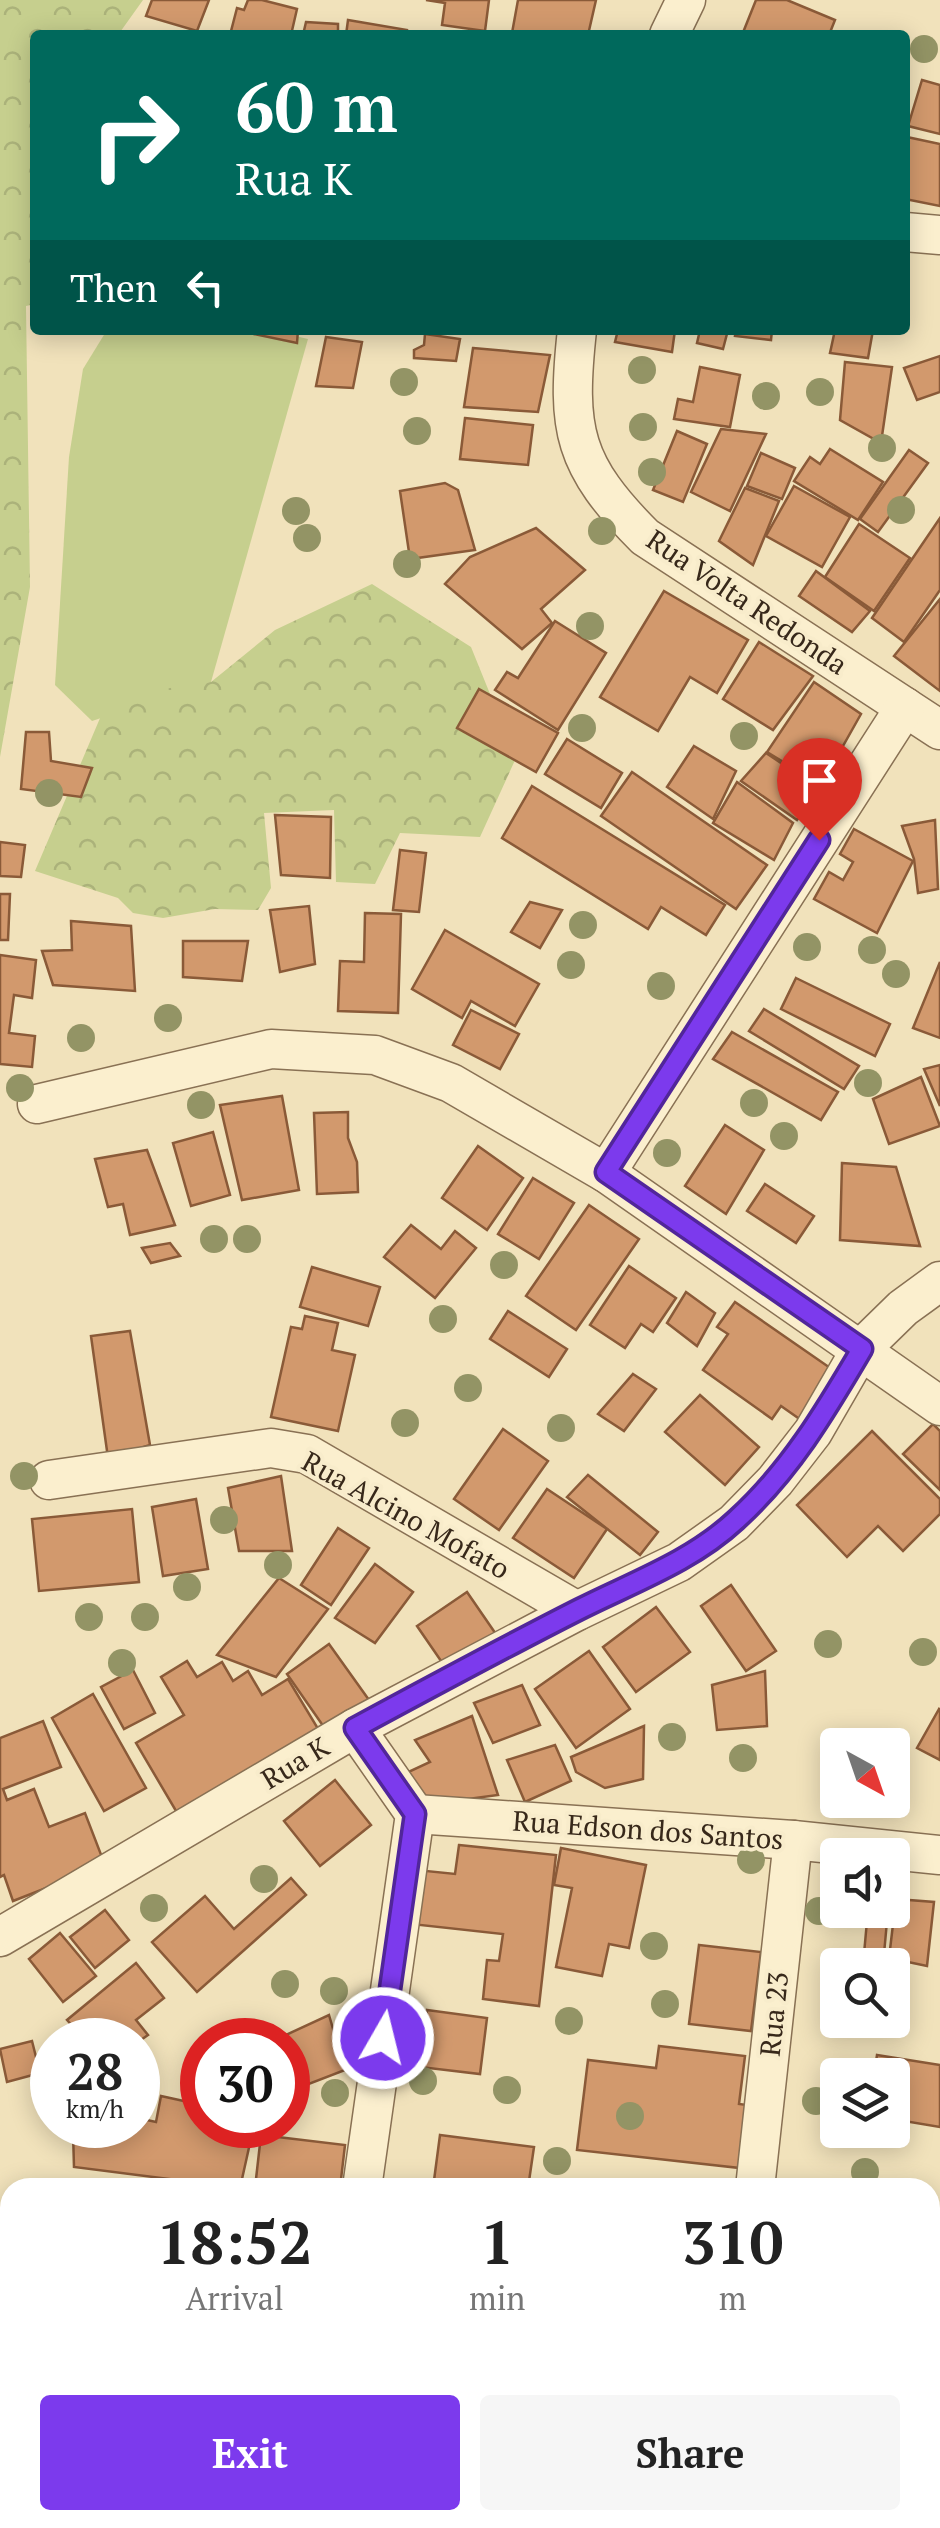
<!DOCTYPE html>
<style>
:root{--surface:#fff;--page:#f6f6f6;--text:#222;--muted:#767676;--accent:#7c3aed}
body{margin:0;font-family:"PT Serif",serif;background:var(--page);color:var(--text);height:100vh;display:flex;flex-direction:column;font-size:38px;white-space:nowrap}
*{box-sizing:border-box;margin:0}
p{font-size:32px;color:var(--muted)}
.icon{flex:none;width:55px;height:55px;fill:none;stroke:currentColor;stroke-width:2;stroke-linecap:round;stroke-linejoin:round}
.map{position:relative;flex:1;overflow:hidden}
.drawer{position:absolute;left:0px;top:2178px;width:940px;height:352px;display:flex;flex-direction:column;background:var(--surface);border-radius:30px 30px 0 0;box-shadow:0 5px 25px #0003}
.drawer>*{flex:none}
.guide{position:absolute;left:30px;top:30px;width:880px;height:305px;border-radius:10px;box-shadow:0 5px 25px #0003;background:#00695c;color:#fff;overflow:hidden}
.needle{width:65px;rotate:140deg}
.tools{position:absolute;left:820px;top:1728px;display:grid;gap:20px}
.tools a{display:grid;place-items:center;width:90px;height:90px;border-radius:10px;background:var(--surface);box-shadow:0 5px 25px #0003;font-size:50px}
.speed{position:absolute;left:30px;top:2018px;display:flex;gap:20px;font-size:50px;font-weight:700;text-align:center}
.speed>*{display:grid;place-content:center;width:130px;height:130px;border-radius:50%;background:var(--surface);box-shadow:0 5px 25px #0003;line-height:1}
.speed small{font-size:25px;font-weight:400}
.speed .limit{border:15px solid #d22;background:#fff;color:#111}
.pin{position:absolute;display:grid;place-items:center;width:85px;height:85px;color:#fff;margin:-102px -42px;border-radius:50% 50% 50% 0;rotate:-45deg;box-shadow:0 0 10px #0007}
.pin .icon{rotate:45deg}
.me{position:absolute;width:110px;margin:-55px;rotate:8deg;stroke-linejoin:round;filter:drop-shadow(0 0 8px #0008)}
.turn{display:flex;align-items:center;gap:35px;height:210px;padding:0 40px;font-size:45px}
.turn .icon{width:130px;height:130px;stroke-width:2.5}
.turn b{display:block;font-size:70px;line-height:85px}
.then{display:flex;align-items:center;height:95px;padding:0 40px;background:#0003;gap:20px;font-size:38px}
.eta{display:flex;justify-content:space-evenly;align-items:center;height:170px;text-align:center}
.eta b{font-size:60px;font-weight:700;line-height:70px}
.cta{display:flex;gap:20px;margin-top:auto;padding:20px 40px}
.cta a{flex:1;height:115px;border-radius:10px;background:var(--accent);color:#fff;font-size:40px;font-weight:700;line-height:115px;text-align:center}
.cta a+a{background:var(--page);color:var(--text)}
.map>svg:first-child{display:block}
.grass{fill:#c6cf8e}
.forest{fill:url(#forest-crowns)}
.building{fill:#d2996d;stroke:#8a5a38;stroke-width:2.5}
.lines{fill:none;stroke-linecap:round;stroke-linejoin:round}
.minor-casing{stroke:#897154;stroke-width:41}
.minor{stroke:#fbefce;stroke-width:38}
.tree{fill:#939465}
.route-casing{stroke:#51269a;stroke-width:25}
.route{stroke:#7c3aed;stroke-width:18}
.labels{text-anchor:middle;stroke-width:8;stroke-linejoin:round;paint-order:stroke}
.street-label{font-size:28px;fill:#37281a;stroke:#f8eccb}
</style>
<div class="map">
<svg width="940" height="2528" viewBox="0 0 940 2528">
<defs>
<pattern id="forest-crowns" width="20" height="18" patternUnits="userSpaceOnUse" patternTransform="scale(2.5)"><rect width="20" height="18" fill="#c6cf8e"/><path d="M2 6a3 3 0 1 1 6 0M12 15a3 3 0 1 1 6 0" fill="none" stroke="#abb27a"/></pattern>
</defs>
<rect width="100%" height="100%" fill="#f1e2bb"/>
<path class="grass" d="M107 330H270L308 339 211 682 92 721 55 685 69 457 83 369Z"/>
<g class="forest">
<path d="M0 0H143L118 35H35V304L26 306 30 587 0 757Z"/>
<path d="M372 584 471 647 516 758 480 837 400 833 375 884 336 882 334 810 264 813 271 888 258 910 215 909 163 918 133 913 118 898 35 871 109 697 211 682 275 630Z"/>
</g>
<g class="building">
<path d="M152 0H209L197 31 146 16Z"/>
<path d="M248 0H262L297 9 291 35H230L237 8 244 10Z"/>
<path d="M426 0H489L485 31 442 25 445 3Z"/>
<path d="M518 0H596L588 35 512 33Z"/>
<path d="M756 0H787L835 20 829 35H742Z"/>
<path d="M348 20 407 30V35H346Z"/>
<path d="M306 22 338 24V35H303Z"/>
<path d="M922 80 940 85V134L908 126Z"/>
<path d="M907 137 940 144V206L905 199Z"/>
<path d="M235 330H298L297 343Z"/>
<path d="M618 330H675L672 352 615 342Z"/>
<path d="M700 330H728L723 349 697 343Z"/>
<path d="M736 330H772L771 340 735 336Z"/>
<path d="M835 330H873L868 358 830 353Z"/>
<path d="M425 334 460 339 456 361 414 358V350L424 345Z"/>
<path d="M326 337 362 342 353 388 316 386Z"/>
<path d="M473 348 550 355 538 412 464 407Z"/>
<path d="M940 356V392L917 400 904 368Z"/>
<path d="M845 362 892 367 881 443 840 420Z"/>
<path d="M700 367 740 375 730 427 674 419 678 399 693 402Z"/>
<path d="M465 418 533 425 528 465 460 459Z"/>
<path d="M721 429 766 434 730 511 691 492Z"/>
<path d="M677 431 707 444 683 502 653 490Z"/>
<path d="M830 449 883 482 858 520 794 481 810 457 820 464Z"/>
<path d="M909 450 928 463 878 532 860 519Z"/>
<path d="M761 453 795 468 782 499 747 486Z"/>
<path d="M445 483 458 490 475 550 410 559 400 491Z"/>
<path d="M794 486 850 517 822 567 766 536Z"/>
<path d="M745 488 779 501 753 565 719 541Z"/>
<path d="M940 518V590L904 642 872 618Z"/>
<path d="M859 524 910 558 874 611 825 577Z"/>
<path d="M536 528 585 570 541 609 552 623 522 649 445 584 470 557Z"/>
<path d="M816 571 870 611 852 632 799 596Z"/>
<path d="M664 591 748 640 717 693 690 677 658 731 600 697Z"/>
<path d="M940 599V691L894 656Z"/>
<path d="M555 621 606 653 558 730 495 690 507 672 518 678Z"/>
<path d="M759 642 813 676 773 730 723 699Z"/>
<path d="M814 682 861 714 821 785 767 752Z"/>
<path d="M479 689 558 733 536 772 457 728Z"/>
<path d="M26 732H49L51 761 92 768 81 797 21 789Z"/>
<path d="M567 739 622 773 601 808 545 774Z"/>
<path d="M694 746 736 771 713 819 667 787Z"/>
<path d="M766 753 820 789 797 820 741 781Z"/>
<path d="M632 772 767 865 736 909 601 816Z"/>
<path d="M737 782 793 823 774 860 713 823Z"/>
<path d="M532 786 725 905 706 935 661 907 648 929 502 838Z"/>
<path d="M275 815 331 817 330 878 281 875Z"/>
<path d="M935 820 938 889 918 893 914 859 902 826Z"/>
<path d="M854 829 913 861 877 933 814 899 829 872 843 880 853 862 840 854Z"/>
<path d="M0 842 25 845 21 877 0 876Z"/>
<path d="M400 850 426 853 419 912 393 910Z"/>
<path d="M0 894H10L8 940H0Z"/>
<path d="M530 902 562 910 540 948 511 932Z"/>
<path d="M309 906 315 964 280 972 270 910Z"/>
<path d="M365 913 401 914 398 1013 338 1011 340 961 364 962Z"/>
<path d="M71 921 131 926 135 991 53 985 42 951 72 950Z"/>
<path d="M445 930 539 984 515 1026 471 1001 462 1018 412 989Z"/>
<path d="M183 941H248L242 981 183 977Z"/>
<path d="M0 955 36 960 32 998 14 995 9 1033 35 1036 32 1067 0 1064Z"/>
<path d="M940 962V1038L913 1028Z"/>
<path d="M796 978 890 1024 875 1056 781 1009Z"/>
<path d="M764 1009 859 1066 844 1089 749 1031Z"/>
<path d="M471 1010 519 1034 500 1069 453 1045Z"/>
<path d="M732 1032 838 1092 821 1120 713 1059Z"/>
<path d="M940 1065V1106L924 1069Z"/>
<path d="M921 1077 940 1126 889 1144 873 1099Z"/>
<path d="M282 1096 299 1190 242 1200 220 1105Z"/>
<path d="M348 1112V1138L357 1162 358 1192 317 1194 314 1113Z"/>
<path d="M725 1125 764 1150 726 1214 685 1186Z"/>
<path d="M213 1132 230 1195 191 1206 173 1143Z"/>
<path d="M478 1146 523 1178 487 1230 442 1198Z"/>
<path d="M147 1150 175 1225 130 1235 123 1204 108 1207 95 1159Z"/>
<path d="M842 1163 896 1167 920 1246 840 1240Z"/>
<path d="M533 1178 574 1203 539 1259 498 1234Z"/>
<path d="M765 1184 814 1216 796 1243 747 1211Z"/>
<path d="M589 1205 639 1239 576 1330 526 1296Z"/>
<path d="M411 1225 441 1249 455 1231 476 1248 435 1298 384 1257Z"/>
<path d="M170 1243 180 1256 151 1263 142 1248Z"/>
<path d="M629 1266 676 1298 653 1332 641 1324 625 1348 590 1325Z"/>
<path d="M312 1267 380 1287 368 1326 300 1307Z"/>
<path d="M686 1292 715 1313 697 1346 667 1323Z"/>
<path d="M735 1302 836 1372 801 1420 781 1406 772 1419 703 1370 728 1334 717 1327Z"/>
<path d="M508 1311 567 1349 549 1377 490 1339Z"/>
<path d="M305 1316 338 1323 332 1350 355 1355 338 1431 271 1417 291 1327 302 1329Z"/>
<path d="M130 1331 150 1445 108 1458 91 1336Z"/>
<path d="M633 1374 656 1389 624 1431 598 1414Z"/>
<path d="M700 1395 759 1447 725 1485 665 1432Z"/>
<path d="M933 1424 940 1431V1490L903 1454Z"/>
<path d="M503 1429 548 1461 499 1530 454 1499Z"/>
<path d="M872 1431 940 1499V1514L903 1551 878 1526 847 1557 797 1505Z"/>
<path d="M588 1475 658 1532 640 1555 567 1497Z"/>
<path d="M281 1476 292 1551H239L228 1488Z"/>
<path d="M547 1489 607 1529 574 1578 513 1538Z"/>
<path d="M196 1499 208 1569 163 1576 152 1507Z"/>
<path d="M132 1509 139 1582 39 1591 32 1519Z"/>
<path d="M338 1528 369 1548 331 1605 301 1585Z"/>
<path d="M375 1564 413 1592 375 1643 335 1618Z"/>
<path d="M279 1578 328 1609 276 1677 217 1655Z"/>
<path d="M731 1585 776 1651 746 1671 701 1606Z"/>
<path d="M467 1592 500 1640 450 1674 417 1626Z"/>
<path d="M656 1607 690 1652 636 1692 603 1647Z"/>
<path d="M329 1644 369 1700 326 1730 287 1674Z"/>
<path d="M589 1651 630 1709 576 1748 535 1689Z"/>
<path d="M187 1661 197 1677 222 1662 233 1681 248 1671 262 1695 288 1679 320 1732 179 1816 136 1743 184 1715 161 1677Z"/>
<path d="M133 1670 155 1713 124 1729 101 1687Z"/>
<path d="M765 1671 767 1726 717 1730 712 1685Z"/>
<path d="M522 1685 540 1725 493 1743 474 1703Z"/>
<path d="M93 1694 146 1788 104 1811 52 1718Z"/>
<path d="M939 1709 940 1710V1760L917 1748Z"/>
<path d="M472 1716 498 1795 423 1805 404 1774 430 1762 415 1740Z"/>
<path d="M43 1721 61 1767 3 1789 7 1800 34 1789 49 1827 85 1813 105 1865 13 1901 4 1875 0 1877V1738Z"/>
<path d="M644 1726 643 1779 605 1788 576 1772 571 1757Z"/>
<path d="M555 1745 571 1781 525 1802 507 1760Z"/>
<path d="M335 1780 371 1825 320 1866 284 1821Z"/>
<path d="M459 1845 556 1855 539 2006 483 1999 487 1960 499 1961 503 1934 411 1924 417 1870 455 1874Z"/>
<path d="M561 1848 646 1865 629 1948 609 1944 602 1976 556 1967 572 1888 554 1885Z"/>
<path d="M291 1878 306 1895 197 1992 152 1942 205 1896 234 1929Z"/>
<path d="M896 1899 934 1902 927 1966 889 1958Z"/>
<path d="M105 1910 129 1940 95 1968 70 1937Z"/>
<path d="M868 1910H888L883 1965H841L842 1952 864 1954Z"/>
<path d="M60 1933 96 1976 63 2002 29 1959Z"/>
<path d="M699 1945 761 1952 751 2031 689 2024Z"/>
<path d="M136 1963 164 1998 136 2020 148 2035 138 2042 85 2040 67 2020Z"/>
<path d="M838 2003V2020H877L876 2033 835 2028Z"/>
<path d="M427 2010 487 2018 480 2074 420 2067Z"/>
<path d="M329 2015 345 2070 288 2092V2040H275Z"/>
<path d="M32 2041 40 2073 7 2082 0 2049Z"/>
<path d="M202 2046V2100L194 2098Z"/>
<path d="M659 2046 745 2056 739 2104 747 2105 740 2168 577 2150 588 2060 656 2068Z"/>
<path d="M877 2055 940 2065V2127L892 2119V2075H874Z"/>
<path d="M161 2096 202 2105V2125H254L240 2188 74 2167 73 2132 105 2135V2125H138V2118L156 2122Z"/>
<path d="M261 2135 345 2145 340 2188 256 2179Z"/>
<path d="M440 2135 534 2147 528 2188H433Z"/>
<path d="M130 2180 155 2181V2188H130Z"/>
<path d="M930 2288 940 2289V2322L930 2321Z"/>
<path d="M935 2393H940V2457L930 2455Z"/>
<path d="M38 2520H104V2528H39Z"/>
<path d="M199 2520H248L296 2526 198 2528Z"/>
</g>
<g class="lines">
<defs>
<g id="minor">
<path d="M669 35 686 0"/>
<path d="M905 232 940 235"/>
<path d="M577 330C566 430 573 465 645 537L940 730"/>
<path d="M37 1104 271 1049 375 1055 451 1083 606 1173 940 1406"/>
<path d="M606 1173 905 707"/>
<path d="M49 1480 271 1448 307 1454 577 1611"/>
<path d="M355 1728 415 1814 362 2188"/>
<path d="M415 1814 793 1840 940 1855"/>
<path d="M0 1937 355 1728 577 1611 679 1562 734 1523 775 1481 813 1432 861 1349 903 1308 940 1281"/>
<path d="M755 2188 793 1840"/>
<path d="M322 2528 323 2520"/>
<path d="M718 2528V2520"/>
</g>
</defs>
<use href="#minor" class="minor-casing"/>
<use href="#minor" class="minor"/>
</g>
<g class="tree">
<circle cx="924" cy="49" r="14"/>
<circle cx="642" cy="370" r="14"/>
<circle cx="404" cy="382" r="14"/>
<circle cx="820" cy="392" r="14"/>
<circle cx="766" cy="396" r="14"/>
<circle cx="643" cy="427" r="14"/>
<circle cx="417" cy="431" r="14"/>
<circle cx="882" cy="448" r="14"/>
<circle cx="652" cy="472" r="14"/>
<circle cx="901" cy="510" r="14"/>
<circle cx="296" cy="511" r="14"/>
<circle cx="602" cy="531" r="14"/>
<circle cx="307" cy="538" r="14"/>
<circle cx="407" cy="564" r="14"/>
<circle cx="590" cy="626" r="14"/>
<circle cx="582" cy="728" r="14"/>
<circle cx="744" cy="736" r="14"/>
<circle cx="49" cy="793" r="14"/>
<circle cx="583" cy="925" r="14"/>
<circle cx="807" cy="947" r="14"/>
<circle cx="872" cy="950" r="14"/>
<circle cx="571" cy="965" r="14"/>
<circle cx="896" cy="974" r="14"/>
<circle cx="661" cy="986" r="14"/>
<circle cx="168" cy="1018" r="14"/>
<circle cx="81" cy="1038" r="14"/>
<circle cx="868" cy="1083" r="14"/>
<circle cx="20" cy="1088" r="14"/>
<circle cx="754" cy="1103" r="14"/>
<circle cx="201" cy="1105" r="14"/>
<circle cx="784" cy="1136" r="14"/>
<circle cx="667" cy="1153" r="14"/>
<circle cx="214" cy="1239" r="14"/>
<circle cx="247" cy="1239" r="14"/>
<circle cx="504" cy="1265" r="14"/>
<circle cx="443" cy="1319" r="14"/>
<circle cx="468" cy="1388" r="14"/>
<circle cx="405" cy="1423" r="14"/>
<circle cx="561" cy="1428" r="14"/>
<circle cx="24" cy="1476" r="14"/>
<circle cx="224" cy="1520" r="14"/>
<circle cx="278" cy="1565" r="14"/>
<circle cx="187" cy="1587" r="14"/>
<circle cx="89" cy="1617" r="14"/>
<circle cx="145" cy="1617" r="14"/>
<circle cx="828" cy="1644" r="14"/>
<circle cx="923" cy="1652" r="14"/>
<circle cx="122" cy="1663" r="14"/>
<circle cx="672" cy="1737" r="14"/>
<circle cx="743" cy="1758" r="14"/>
<circle cx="751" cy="1860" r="14"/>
<circle cx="264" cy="1879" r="14"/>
<circle cx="154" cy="1908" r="14"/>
<circle cx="819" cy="1911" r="14"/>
<circle cx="654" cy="1946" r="14"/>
<circle cx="285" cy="1984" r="14"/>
<circle cx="334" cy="1991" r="14"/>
<circle cx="665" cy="2004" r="14"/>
<circle cx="569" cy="2021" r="14"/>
<circle cx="423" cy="2081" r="14"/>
<circle cx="507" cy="2090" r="14"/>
<circle cx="335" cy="2093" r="14"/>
<circle cx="816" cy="2101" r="14"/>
<circle cx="630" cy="2116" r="14"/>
<circle cx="557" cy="2161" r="14"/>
<circle cx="865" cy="2172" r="14"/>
</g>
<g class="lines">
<defs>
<path id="route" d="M383 2038 415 1814 355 1728C429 1688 503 1648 578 1610 631 1583 691 1562 736 1520 790 1471 825 1412 862 1349L606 1172 819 840"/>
</defs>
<use href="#route" class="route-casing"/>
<use href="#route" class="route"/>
</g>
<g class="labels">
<g class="street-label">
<text transform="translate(747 602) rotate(34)" y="10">Rua Volta Redonda</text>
<text transform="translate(406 1515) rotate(29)" y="10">Rua Alcino Mofato</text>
<text transform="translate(295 1763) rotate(-31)" y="10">Rua K</text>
<text transform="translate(648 1830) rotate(4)" y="10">Rua Edson dos Santos</text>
<text transform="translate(774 2014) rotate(-84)" y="10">Rua 23</text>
</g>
</g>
</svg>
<div class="tools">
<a><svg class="needle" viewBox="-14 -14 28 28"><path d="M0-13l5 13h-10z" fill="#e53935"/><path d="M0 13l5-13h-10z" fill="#767676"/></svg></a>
<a><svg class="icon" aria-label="sound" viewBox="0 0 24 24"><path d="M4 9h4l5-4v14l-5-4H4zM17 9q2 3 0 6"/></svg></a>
<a><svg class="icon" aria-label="search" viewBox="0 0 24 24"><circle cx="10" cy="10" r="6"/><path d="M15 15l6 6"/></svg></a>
<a><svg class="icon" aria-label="layers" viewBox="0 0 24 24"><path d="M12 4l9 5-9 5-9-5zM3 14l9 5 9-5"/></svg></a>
</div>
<div class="speed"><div>28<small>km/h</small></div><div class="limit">30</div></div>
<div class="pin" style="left:819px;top:840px;background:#d93025"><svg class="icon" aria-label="arrive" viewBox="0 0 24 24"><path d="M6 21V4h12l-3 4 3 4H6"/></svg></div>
<svg class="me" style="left:383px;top:2038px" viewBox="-20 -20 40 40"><circle r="17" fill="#7c3aed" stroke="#fff" stroke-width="3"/><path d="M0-11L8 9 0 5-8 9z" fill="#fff"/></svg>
<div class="guide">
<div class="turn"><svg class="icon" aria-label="right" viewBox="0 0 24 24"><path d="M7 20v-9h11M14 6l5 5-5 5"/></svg><div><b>60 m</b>Rua K</div></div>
<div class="then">Then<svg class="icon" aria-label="left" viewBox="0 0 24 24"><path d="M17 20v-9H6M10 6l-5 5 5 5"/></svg></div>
</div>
<section class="drawer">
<div class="eta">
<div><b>18:52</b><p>Arrival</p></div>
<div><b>1</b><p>min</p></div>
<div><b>310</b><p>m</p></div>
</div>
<div class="cta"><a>Exit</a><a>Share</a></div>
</section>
</div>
